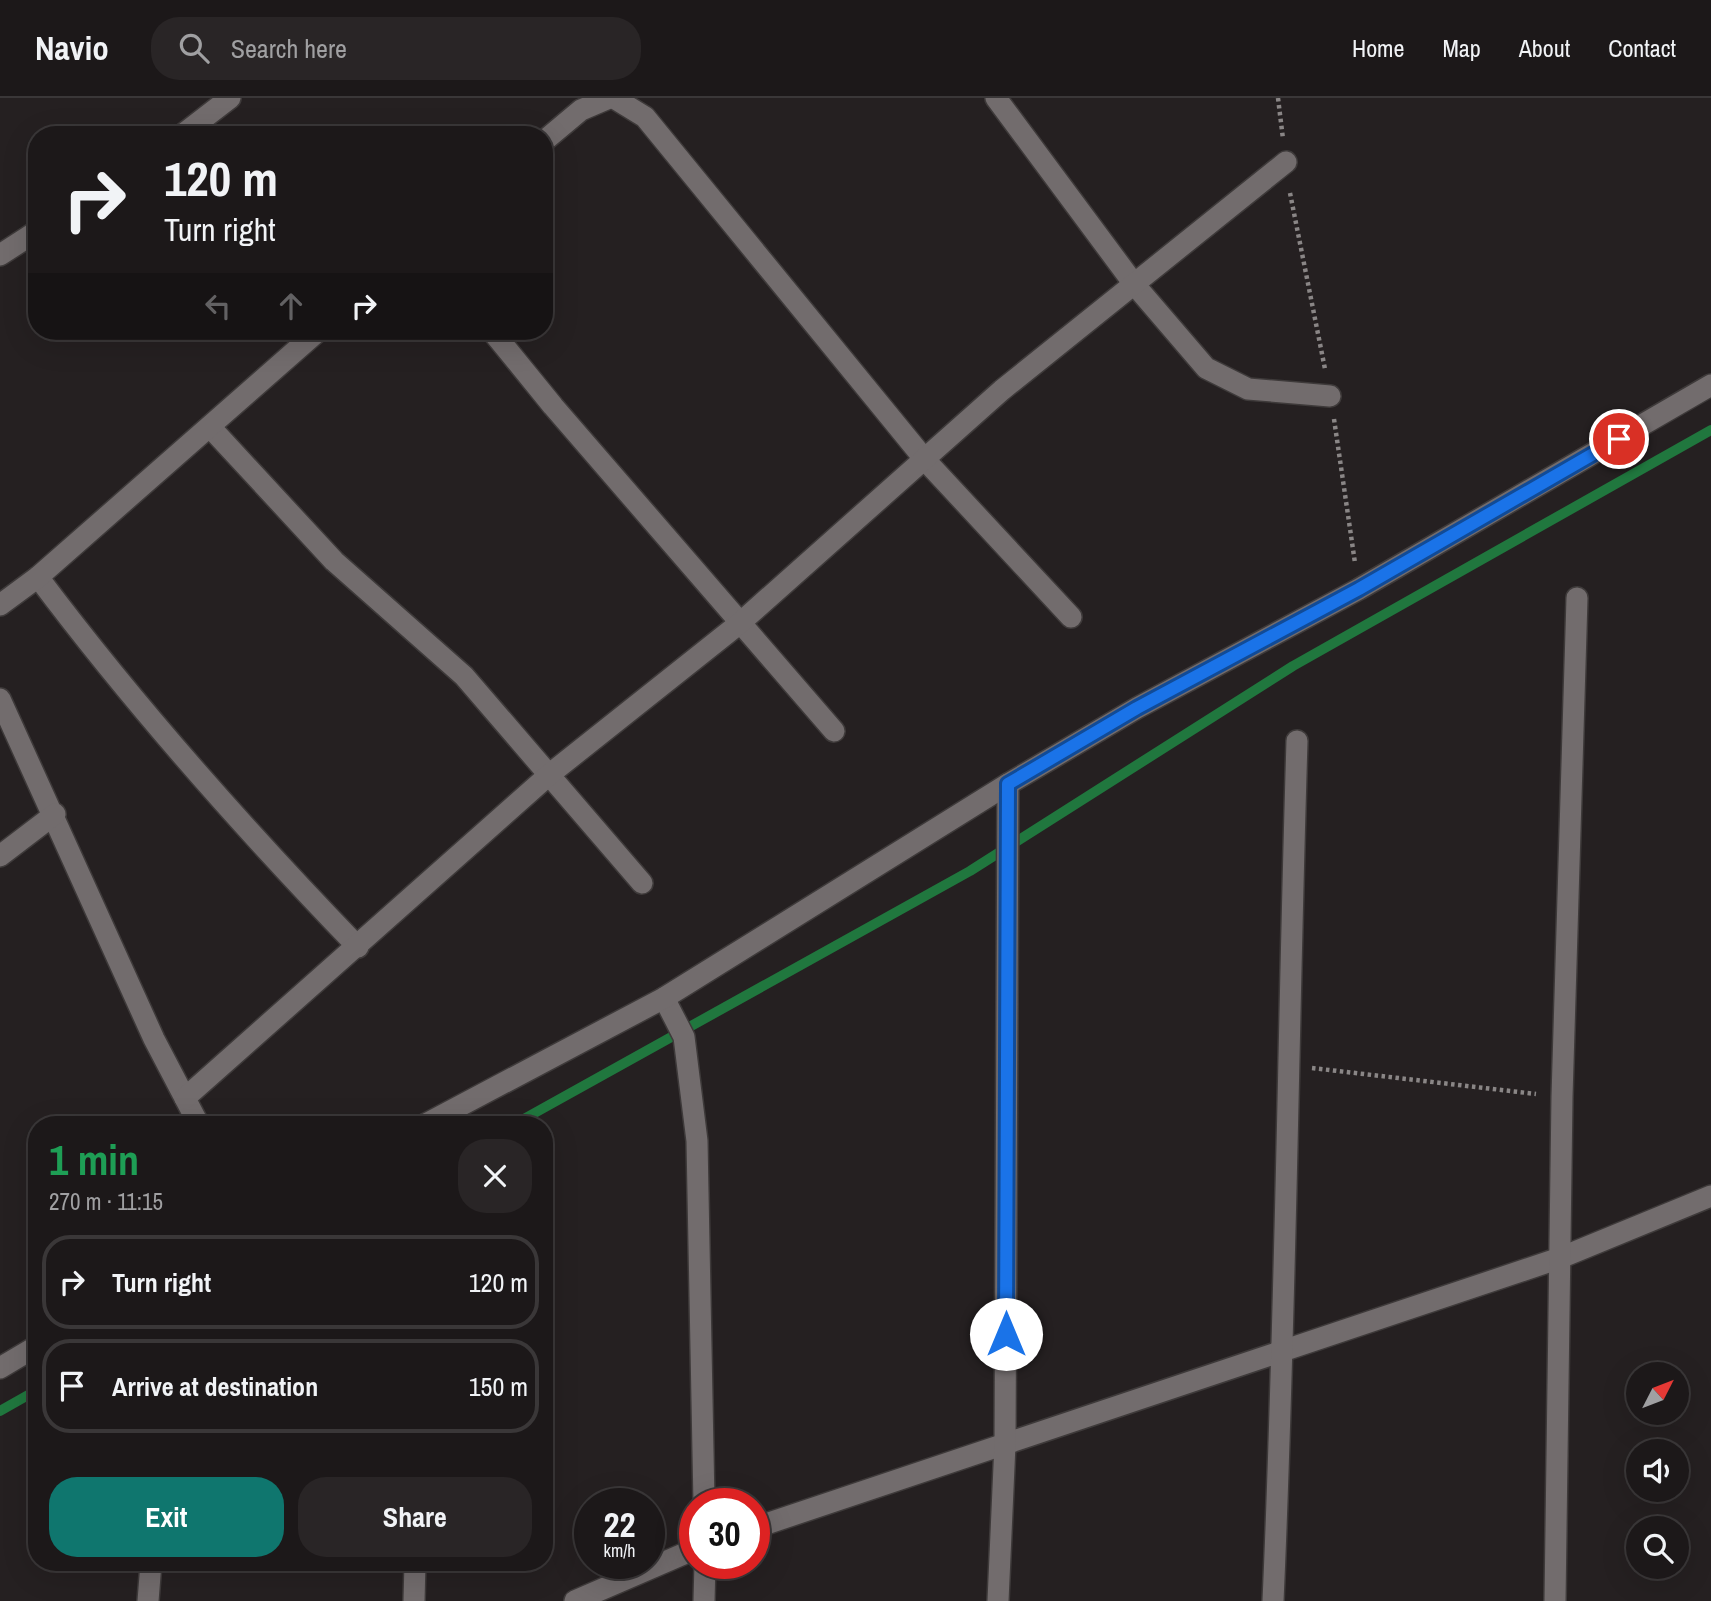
<!DOCTYPE html>
<meta charset="utf-8">
<style>
:root{--surface:#1c1819;--page:#292526;--text:#f1f3f6;--muted:#a0a0a2;--line:#3a3738;--accent:#0f766e}
body{margin:0;font-family:"Archivo Narrow",sans-serif;background:var(--page);color:var(--text);height:100vh;display:flex;flex-direction:column;font-size:26px;white-space:nowrap}
*{box-sizing:border-box;margin:0}
p{font-size:23px;color:var(--muted)}
.icon{flex:none;width:38px;height:38px;fill:none;stroke:currentColor;stroke-width:2;stroke-linecap:round;stroke-linejoin:round}
.map{position:relative;flex:1;overflow:hidden}
.details{position:absolute;left:28px;top:1018px;width:525px;height:455px;display:flex;flex-direction:column;background:var(--surface);border-radius:28px;box-shadow:0 7px 28px #0002,0 0 0 2px var(--line)}
.details>*{flex:none}
.banner{position:absolute;left:28px;top:28px;width:525px;height:214px;border-radius:28px;box-shadow:0 7px 28px #0002,0 0 0 2px var(--line);background:#1c1819;color:var(--text);overflow:hidden}
.needle{width:46px;rotate:48deg}
.buttons{position:absolute;left:1626px;top:1264px;display:grid;gap:14px}
.buttons a{display:grid;place-items:center;width:63px;height:63px;border-radius:50%;background:var(--surface);box-shadow:0 7px 28px #0002,0 0 0 2px var(--line);font-size:35px}
.speed{position:absolute;left:574px;top:1390px;display:flex;gap:14px;font-size:35px;font-weight:700;text-align:center}
.speed>*{display:grid;place-content:center;width:91px;height:91px;border-radius:50%;background:var(--surface);box-shadow:0 7px 28px #0002,0 0 0 2px var(--line);line-height:1}
.speed small{font-size:18px;font-weight:400}
.speed .limit{border:10px solid #d22;background:#fff;color:#111}
.pin{position:absolute;display:grid;place-items:center;width:60px;height:60px;color:#fff;margin:-30px;border:4px solid #fff;border-radius:50%;box-shadow:0 2px 7px #0007}
.me{position:absolute;width:77px;margin:-38px;rotate:0deg;stroke-linejoin:round;filter:drop-shadow(0 0 5px #0008)}
.turn{display:flex;align-items:center;gap:24px;height:147px;padding:0 21px;font-size:32px}
.turn .icon{width:91px;height:91px;stroke-width:2.5}
.turn b{display:block;font-size:49px;line-height:60px}
.lanes{display:flex;align-items:center;height:66px;padding:0 21px;background:#0003;justify-content:center;gap:35px;direction:ltr}
.lanes .off{opacity:.35}
.round{display:grid;place-items:center;flex:none;width:74px;height:74px;border-radius:28px;background:var(--page)}
.head{display:flex;align-items:center;justify-content:space-between;height:119px;padding:0 21px}
h1{font-size:42px;font-weight:700;line-height:52px;color:#1e9e55}
.cta{display:flex;gap:14px;margin-top:auto;padding:14px 21px}
.cta a{flex:1;height:80px;border-radius:28px;background:var(--accent);color:#fff;font-size:28px;font-weight:700;line-height:80px;text-align:center}
.cta a+a{background:var(--page);color:var(--text)}
ul{padding:0;list-style:none}
li{display:flex;align-items:center;gap:21px;height:94px;margin:0 14px 10px;padding:0 7px;border:4px solid var(--line);border-radius:28px}
li div{flex:1}
li b{display:block;font-size:26px}
li em{font-style:normal}
header{display:flex;align-items:center;gap:42px;box-sizing:border-box;height:98px;padding:0 35px;background:var(--surface);border-bottom:2px solid var(--line)}
header strong{font-size:33px}
nav{display:flex;gap:38px;margin-inline-start:auto;font-size:24px}
.search{width:490px;height:63px;background:var(--page);display:flex;align-items:center;gap:18px;box-sizing:border-box;padding:0 24px;border-radius:28px;color:var(--muted);font-size:26px}
.map>svg:first-child{display:block}
.lines{fill:none;stroke-linecap:round;stroke-linejoin:round}
.stream{stroke:#20773e;stroke-width:10}
.street-casing{stroke:#3e3a3a;stroke-width:24}
.secondary-casing{stroke:#3e3a3a;stroke-width:24}
.path{stroke:#8a8686;stroke-width:4.5;stroke-dasharray:3.5 3.5;stroke-linecap:butt}
.street{stroke:#726c6d;stroke-width:21}
.secondary{stroke:#726c6d;stroke-width:21}
.route-casing{stroke:#114b97;stroke-width:18}
.route{stroke:#1a73e8;stroke-width:12}
</style>
<header>
<strong>Navio</strong>
<div class="search"><svg class="icon" aria-label="search" viewBox="0 0 24 24"><circle cx="10" cy="10" r="6"/><path d="M15 15l6 6"/></svg>Search here</div>
<nav><a>Home</a><a>Map</a><a>About</a><a>Contact</a></nav>
</header>
<div class="map">
<svg width="1711" height="1503" viewBox="0 0 1711 1503">
<rect width="100%" height="100%" fill="#252021"/>
<g class="lines">
<g class="stream">
<path d="M513 1027 970 773 1293 568 1711 332"/>
<path d="M0 1313 37 1292"/>
</g>
<defs>
<g id="street">
<path d="M614 0 645 19 926 363 1071 519"/>
<path d="M996 0 1134 186 1206 270 1248 291 1330 298"/>
<path d="M182 37 230 0"/>
<path d="M544 43 581 12 609 0"/>
<path d="M0 157 37 133"/>
<path d="M492 233 553 308 834 633"/>
<path d="M211 330 334 463 464 578 642 785"/>
<path d="M38 479C134 607 247 734 358 849"/>
<path d="M0 507 38 479 318 233"/>
<path d="M0 601 154 941 199 1027"/>
<path d="M0 758 55 716"/>
<path d="M664 900 684 939 697 1043 704 1405"/>
<path d="M185 1000 550 676 740 525 1002 292 1286 64"/>
<path d="M754 1430 1560 1160 1711 1098"/>
<path d="M148 1503 151 1465"/>
<path d="M414 1503 415 1465"/>
<path d="M575 1503 695 1451"/>
<path d="M704 1503 705 1465"/>
<path d="M998 1503 1005 1346 1008 686"/>
<path d="M1273 1503C1286 1216 1288 930 1297 643"/>
<path d="M1555 1503 1562 999 1577 500"/>
</g>
<g id="secondary">
<path d="M424 1027 664 900 1008 686 1137 610 1359 491 1711 287"/>
<path d="M0 1270 37 1248"/>
</g>
</defs>
<use href="#street" class="street-casing"/>
<use href="#secondary" class="secondary-casing"/>
<g class="path">
<path d="M1278 0 1283 41"/>
<path d="M1290 95 1325 271"/>
<path d="M1334 321 1355 465"/>
<path d="M1312 970 1536 996"/>
</g>
<use href="#street" class="street"/>
<use href="#secondary" class="secondary"/>
</g>
<g class="lines">
<defs>
<path id="route" d="M1006 1236 1008 686 1137 610 1359 491 1619 341"/>
</defs>
<use href="#route" class="route-casing"/>
<use href="#route" class="route"/>
</g>
</svg>
<div class="buttons">
<a><svg class="needle" viewBox="-14 -14 28 28"><path d="M0-13l5 13h-10z" fill="#e53935"/><path d="M0 13l5-13h-10z" fill="#a0a0a2"/></svg></a>
<a><svg class="icon" aria-label="sound" viewBox="0 0 24 24"><path d="M4 9h4l5-4v14l-5-4H4zM17 9q2 3 0 6"/></svg></a>
<a><svg class="icon" aria-label="search" viewBox="0 0 24 24"><circle cx="10" cy="10" r="6"/><path d="M15 15l6 6"/></svg></a>
</div>
<div class="speed"><div>22<small>km/h</small></div><div class="limit">30</div></div>
<div class="pin" style="left:1619px;top:341px;background:#d93025"><svg class="icon" aria-label="arrive" viewBox="0 0 24 24"><path d="M6 21V4h12l-3 4 3 4H6"/></svg></div>
<svg class="me" style="left:1006px;top:1236px" viewBox="-20 -20 40 40"><circle r="19" fill="#fff"/><path d="M0-13L10 11 0 6-10 11z" fill="#1a73e8"/></svg>
<div class="banner">
<div class="turn"><svg class="icon" aria-label="right" viewBox="0 0 24 24"><path d="M7 20v-9h11M14 6l5 5-5 5"/></svg><div><b>120 m</b>Turn right</div></div>
<div class="lanes"><svg class="icon off" aria-label="left" viewBox="0 0 24 24"><path d="M17 20v-9H6M10 6l-5 5 5 5"/></svg><svg class="icon off" aria-label="ahead" viewBox="0 0 24 24"><path d="M12 20V5M6 11l6-6 6 6"/></svg><svg class="icon" aria-label="right" viewBox="0 0 24 24"><path d="M7 20v-9h11M14 6l5 5-5 5"/></svg></div>
</div>
<section class="details">
<div class="head"><div><h1>1 min</h1><p>270 m · 11:15</p></div><a class="round"><svg class="icon" aria-label="close" viewBox="0 0 24 24"><path d="M6 6l12 12M18 6L6 18"/></svg></a></div>
<ul>
<li><svg class="icon" aria-label="right" viewBox="0 0 24 24"><path d="M7 20v-9h11M14 6l5 5-5 5"/></svg><div><b>Turn right</b></div><em>120 m</em></li>
<li><svg class="icon" aria-label="arrive" viewBox="0 0 24 24"><path d="M6 21V4h12l-3 4 3 4H6"/></svg><div><b>Arrive at destination</b></div><em>150 m</em></li>
</ul>
<div class="cta"><a>Exit</a><a>Share</a></div>
</section>
</div>
